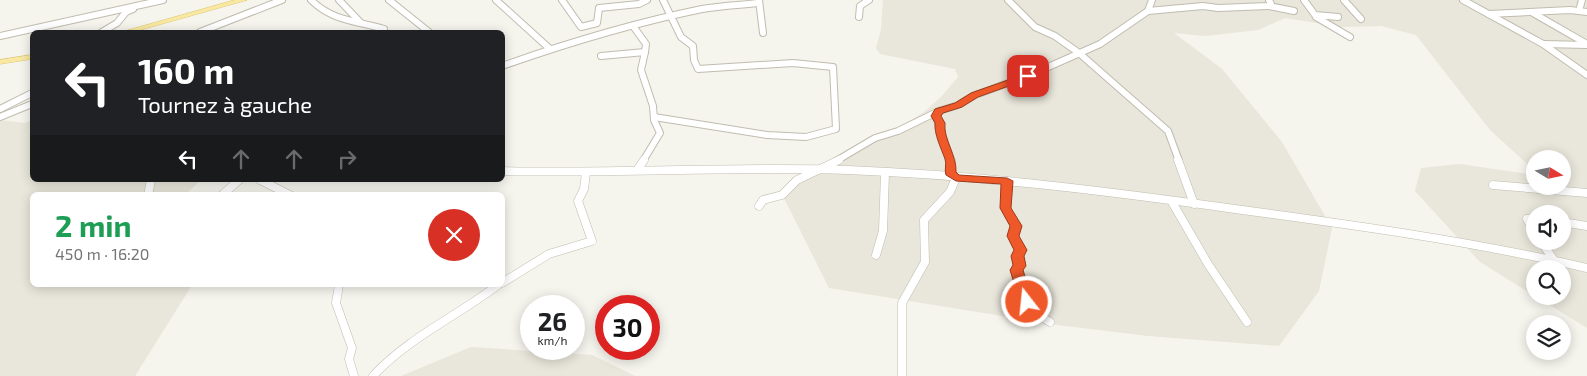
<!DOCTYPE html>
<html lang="fr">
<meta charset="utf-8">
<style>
:root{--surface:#fff;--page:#f2f2f2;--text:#202124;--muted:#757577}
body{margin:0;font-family:"Exo 2",sans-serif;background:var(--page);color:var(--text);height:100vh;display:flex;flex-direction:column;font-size:19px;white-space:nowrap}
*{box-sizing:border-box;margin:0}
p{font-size:16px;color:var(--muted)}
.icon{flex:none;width:28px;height:28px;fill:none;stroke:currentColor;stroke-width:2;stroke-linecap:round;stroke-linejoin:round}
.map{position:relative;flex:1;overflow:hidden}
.details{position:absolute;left:30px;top:192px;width:475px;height:95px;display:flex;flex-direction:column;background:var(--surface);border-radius:8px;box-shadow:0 2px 12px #0003}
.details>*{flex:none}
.banner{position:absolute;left:30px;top:30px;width:475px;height:152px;border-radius:8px;box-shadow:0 2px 12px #0003;background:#202124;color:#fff;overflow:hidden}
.needle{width:32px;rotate:100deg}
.controls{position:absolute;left:1526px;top:150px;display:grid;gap:10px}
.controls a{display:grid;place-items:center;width:45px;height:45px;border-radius:50%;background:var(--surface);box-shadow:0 2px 12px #0003;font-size:25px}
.speed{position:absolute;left:520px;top:295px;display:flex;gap:10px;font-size:25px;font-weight:700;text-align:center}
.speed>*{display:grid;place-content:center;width:65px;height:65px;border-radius:50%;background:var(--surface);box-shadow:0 2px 12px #0003;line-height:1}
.speed small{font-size:12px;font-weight:400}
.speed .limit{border:8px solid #d22;background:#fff;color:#111}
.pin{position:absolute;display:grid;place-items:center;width:42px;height:42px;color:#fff;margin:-21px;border-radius:10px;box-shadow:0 2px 8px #0006}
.me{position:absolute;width:55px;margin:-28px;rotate:344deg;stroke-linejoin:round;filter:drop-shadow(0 0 4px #0008)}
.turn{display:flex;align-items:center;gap:18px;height:105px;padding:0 25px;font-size:22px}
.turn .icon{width:65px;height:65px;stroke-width:2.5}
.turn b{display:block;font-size:35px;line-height:42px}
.lanes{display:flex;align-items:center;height:48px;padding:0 25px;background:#0003;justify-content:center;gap:25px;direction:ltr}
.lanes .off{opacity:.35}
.round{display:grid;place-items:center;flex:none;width:52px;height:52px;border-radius:26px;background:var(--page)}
.overview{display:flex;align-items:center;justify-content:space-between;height:85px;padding:0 25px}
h1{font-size:30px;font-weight:700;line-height:38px;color:#1e9e55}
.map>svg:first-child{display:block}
.residential{fill:#e9e6db;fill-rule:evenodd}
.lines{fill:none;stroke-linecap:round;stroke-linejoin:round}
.minor-far1-casing{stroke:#c1bcaf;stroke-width:8}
.minor-casing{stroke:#c1bcaf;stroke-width:9}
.major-casing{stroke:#dfc871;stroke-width:1}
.minor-far1{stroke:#fff;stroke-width:6}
.minor{stroke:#fff;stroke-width:8}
.major{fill:#f9e8a1;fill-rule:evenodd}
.route{fill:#ef5929;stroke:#9b3a1b}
</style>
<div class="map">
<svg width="1587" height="376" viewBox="0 0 1587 376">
<rect width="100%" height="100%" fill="#f5f4ed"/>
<g class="residential">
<path d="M883 0H1587V328L1535 296H1562V269H1535V296L1480 262 1415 191 1421 168 1460 164 1535 175V186H1562V159H1535V171L1490 130 1416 35 1381 26 1342 27 1285 18 1258 30 1205 36 1174 33 1222 69 1282 142 1332 228 1319 291 1279 346 1148 336 1058 325 829 288 781 192 877 141 924 112 942 96 958 77 955 69 880 54 876 48 881 30ZM1535 214H1562V241H1535Z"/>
<path d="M0 120 25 123 32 120V180H201L185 195H32V285H192L135 376H0Z"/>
<path d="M471 347 592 355 635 376H401Z"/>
</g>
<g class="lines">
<defs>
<g id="minor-far1">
<path d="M311 0C332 21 357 21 384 29L383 32"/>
<path d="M339 0 361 23"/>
<path d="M389 0 429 32"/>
<path d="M496 0 550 49"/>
<path d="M562 0 581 27 597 23 599 8 639 4 647 0"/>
<path d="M759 0 763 33"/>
<path d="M1008 0 1035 27 1055 36 1079 53 1168 131 1179 161"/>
<path d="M1304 0 1315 15 1338 17"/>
<path d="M1344 0 1361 19"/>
<path d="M1463 0 1543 44 1587 75"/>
<path d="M1269 6 1294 11"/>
<path d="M1148 11 1203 6 1218 8 1268 6 1271 4 1269 0"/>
<path d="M1579 11 1582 0"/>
<path d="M1533 13 1587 44"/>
<path d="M1489 14 1570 10 1587 12"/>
<path d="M859 17 860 6 869 0"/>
<path d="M1316 17 1350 37"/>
<path d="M633 26 646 44 645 52"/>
<path d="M102 32 117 23 126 12 133 9"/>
<path d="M200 32 282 0"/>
<path d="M0 36 163 0"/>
<path d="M1544 44 1587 45"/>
<path d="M601 56 645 52 641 70 653 106 654 120 660 133 643 161"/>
<path d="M502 66C567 43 634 23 702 9 720 6 740 5 759 3"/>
<path d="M0 109 32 93"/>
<path d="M939 111 936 116 951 161"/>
<path d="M0 117 32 104"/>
<path d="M654 117 767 135 806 137 836 129 833 67 793 63 698 69 694 60 693 46 681 37 663 0"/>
<path d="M836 161 875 138 898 131 939 111 958 105 975 95 1028 76 1100 44 1148 11 1152 0"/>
</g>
<g id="minor">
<path d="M1178 160 1194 204"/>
<path d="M638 169 644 160"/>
<path d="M502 171C617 174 732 166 848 170 978 175 1107 191 1235 209 1353 225 1471 241 1587 268"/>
<path d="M260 180 290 195"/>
<path d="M1007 181 1005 208 1016 226 1013 236 1020 250 1017 270 1027 302 1038 315 1050 322"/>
<path d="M1493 185 1587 193"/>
<path d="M148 195 151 180"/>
<path d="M222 195 239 180"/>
<path d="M1172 202 1208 264 1247 322"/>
<path d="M759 206 763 200 782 195 797 180 839 160"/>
<path d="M1535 218 1527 219 1535 233"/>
<path d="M1562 222 1587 226"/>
<path d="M1541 241 1553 259"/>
<path d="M876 255 883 231 885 173"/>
<path d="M502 283 549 254 592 241 578 201 584 189 586 173"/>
<path d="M339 285 336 303 352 348 349 359 354 376"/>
<path d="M373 376C408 338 457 316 498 285"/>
<path d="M902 376V303L925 262 924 220 950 192 956 178 950 173 951 160"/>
</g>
<g id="major">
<path d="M235 0H247L133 32H122Z"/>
<path d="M32 55V59L0 64V60Z"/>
</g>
</defs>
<use href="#minor-far1" class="minor-far1-casing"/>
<use href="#minor" class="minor-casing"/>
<use href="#major" class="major-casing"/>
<use href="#minor-far1" class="minor-far1"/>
<use href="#minor" class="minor"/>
<use href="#major" class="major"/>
</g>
<path class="route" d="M1028 73 1031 74V78L978 97 962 107 943 113 941 116 945 123C943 139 957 155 956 172L959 175 1007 178 1013 181 1011 208 1022 226 1019 236 1027 250 1024 256 1026 266 1023 270 1033 302 1027 306 1020 302 1010 270 1013 265 1011 256 1014 250 1007 236 1010 226 1000 208 1001 184 956 181 946 175C944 170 947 164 945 159 941 148 934 134 935 123L931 116 935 109 955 103 971 93Z"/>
</svg>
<div class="controls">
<a><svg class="needle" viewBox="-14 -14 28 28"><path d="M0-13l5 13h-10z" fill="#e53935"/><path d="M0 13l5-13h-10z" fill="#757577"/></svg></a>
<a><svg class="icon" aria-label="sound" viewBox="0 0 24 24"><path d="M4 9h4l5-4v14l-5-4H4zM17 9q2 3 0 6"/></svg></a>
<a><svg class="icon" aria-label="search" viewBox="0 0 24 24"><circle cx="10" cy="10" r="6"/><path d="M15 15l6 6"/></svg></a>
<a><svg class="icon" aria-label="layers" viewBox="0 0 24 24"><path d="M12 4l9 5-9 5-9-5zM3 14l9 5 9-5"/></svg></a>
</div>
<div class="speed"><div>26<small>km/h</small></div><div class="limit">30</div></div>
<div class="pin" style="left:1028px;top:76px;background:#d93025"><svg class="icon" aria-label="arrive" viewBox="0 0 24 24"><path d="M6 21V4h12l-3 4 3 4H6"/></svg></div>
<svg class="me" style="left:1027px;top:302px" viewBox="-20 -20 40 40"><circle r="17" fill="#ef5929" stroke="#fff" stroke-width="3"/><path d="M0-11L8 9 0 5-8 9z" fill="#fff"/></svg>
<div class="banner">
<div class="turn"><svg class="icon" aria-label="left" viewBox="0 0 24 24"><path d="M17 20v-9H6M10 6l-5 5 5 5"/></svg><div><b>160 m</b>Tournez à gauche</div></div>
<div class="lanes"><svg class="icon" aria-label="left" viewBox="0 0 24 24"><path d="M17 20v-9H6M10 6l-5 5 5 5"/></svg><svg class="icon off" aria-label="ahead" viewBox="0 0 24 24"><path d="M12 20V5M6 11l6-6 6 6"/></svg><svg class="icon off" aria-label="ahead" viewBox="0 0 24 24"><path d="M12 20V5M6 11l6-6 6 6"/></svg><svg class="icon off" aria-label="right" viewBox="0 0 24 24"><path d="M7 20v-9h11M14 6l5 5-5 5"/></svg></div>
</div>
<section class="details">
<div class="overview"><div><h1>2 min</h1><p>450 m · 16:20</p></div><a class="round" style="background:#d93025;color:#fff"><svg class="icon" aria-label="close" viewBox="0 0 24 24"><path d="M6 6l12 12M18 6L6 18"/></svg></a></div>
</section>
</div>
